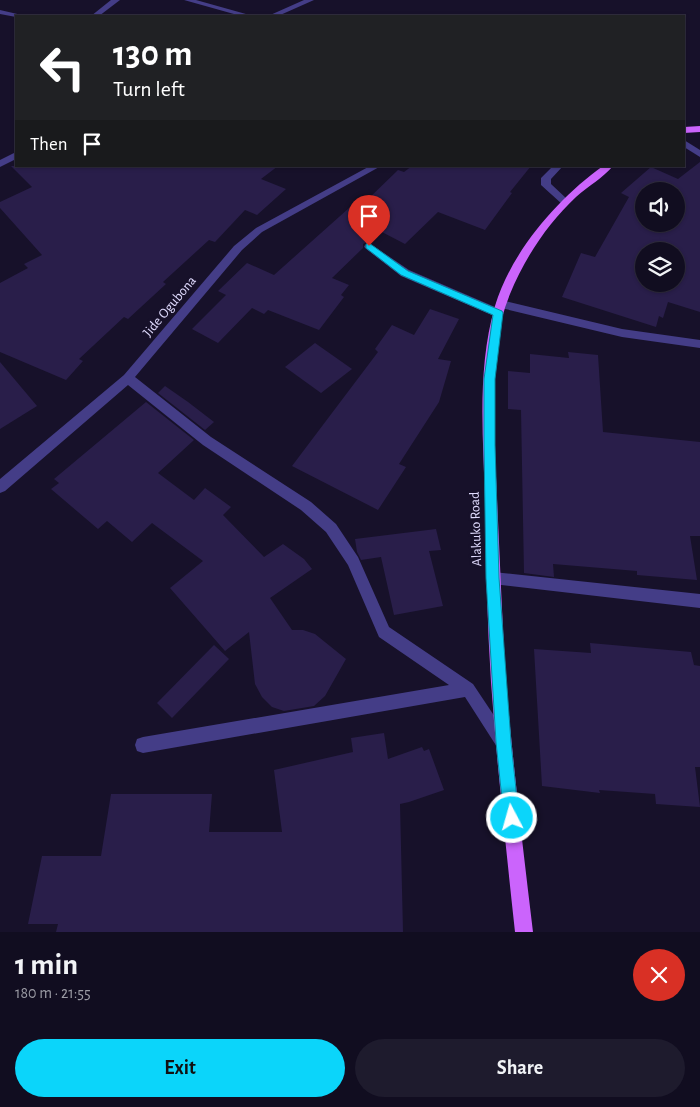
<!DOCTYPE html>
<meta charset="utf-8">
<style>
:root{--surface:#110d20;--page:#1e1b2d;--text:#f1f3f6;--muted:#9c9ca5;--line:#302d3e;--accent:#0bd5fa}
body{margin:0;font-family:"Alegreya Sans",sans-serif;background:var(--page);color:var(--text);height:100vh;display:flex;flex-direction:column;font-size:19px;white-space:nowrap}
*{box-sizing:border-box;margin:0}
p{font-size:16px;color:var(--muted)}
.icon{flex:none;width:28px;height:28px;fill:none;stroke:currentColor;stroke-width:2;stroke-linecap:round;stroke-linejoin:round}
.map{position:relative;height:932px;overflow:hidden}
.side{display:flex;flex-direction:column;background:var(--surface);flex:1}
.side>*{flex:none}
.top-card{position:absolute;left:15px;top:15px;width:670px;height:152px;border-radius:0px;box-shadow:0 1px 4px #0004,0 0 0 1px var(--line);background:#202124;color:#fff;overflow:hidden}
.fabs{position:absolute;left:635px;top:182px;display:grid;gap:10px}
.fabs a{display:grid;place-items:center;width:50px;height:50px;border-radius:50%;background:var(--surface);box-shadow:0 1px 4px #0004,0 0 0 1px var(--line);font-size:25px}
.pin{position:absolute;display:grid;place-items:center;width:42px;height:42px;color:#fff;margin:-51px -21px;border-radius:50% 50% 50% 0;rotate:-45deg;box-shadow:0 0 5px #0007}
.pin .icon{rotate:45deg}
.me{position:absolute;width:55px;margin:-28px;rotate:354deg;stroke-linejoin:round;filter:drop-shadow(0 0 4px #0008)}
.turn{display:flex;align-items:center;gap:18px;height:105px;padding:0 15px;font-size:22px}
.turn .icon{width:65px;height:65px;stroke-width:2.5}
.turn b{display:block;font-size:35px;line-height:42px}
.then{display:flex;align-items:center;height:48px;padding:0 15px;background:#0003;gap:10px;font-size:19px}
.round{display:grid;place-items:center;flex:none;width:52px;height:52px;border-radius:26px;background:var(--page)}
.headline{display:flex;align-items:center;justify-content:space-between;height:85px;padding:0 15px}
h1{font-size:30px;font-weight:600;line-height:38px}
.primary-button{display:flex;gap:10px;margin-top:auto;padding:10px 15px}
.primary-button a{flex:1;height:58px;border-radius:30px;background:var(--accent);color:#111;font-size:20px;font-weight:600;line-height:58px;text-align:center}
.primary-button a+a{background:var(--page);color:var(--text)}
.map>svg:first-child{display:block}
.building{fill:#291e4a;fill-rule:evenodd}
.lines{fill:none;stroke-linecap:round;stroke-linejoin:round}
.minor{fill:#443d87;fill-rule:evenodd}
.major{fill:#cb64fc;fill-rule:evenodd}
.route{fill:#0bd5fa;stroke:#078aa2}
.labels{text-anchor:middle;stroke-width:5;stroke-linejoin:round;paint-order:stroke}
.street-label{font-size:14px;fill:#e0dbfe;stroke:#17112a}
</style>
<div class="map">
<svg width="700" height="932" viewBox="0 0 700 932">
<rect width="100%" height="100%" fill="#17112a"/>
<g class="building">
<path d="M700 162V312L668 302 663 318 659 316 656 327 562 297 581 253 595 257 629 197 621 193 651 167 678 179ZM644 191H676V224H644ZM644 251H676V284H644Z"/>
<path d="M11 166H278L261 179 286 189 257 215 245 210 215 242 209 240 163 282 166 284 128 319 124 317 79 359 83 361 66 380 0 352V283L28 268 24 264 42 255 0 208V202L32 187Z"/>
<path d="M412 166H531L510 192 512 193 485 230 438 212 405 244 380 231 369 241 363 244V248L332 278 349 285 341 295 344 297 319 330 268 310 264 314 252 308 218 343 192 329 226 295 218 291 247 263 274 275 358 200 364 203 398 170 404 172Z"/>
<path d="M430 309 459 319 438 359 451 361 439 402 399 464 406 467 378 510 292 466 378 352 375 349 392 325 414 335Z"/>
<path d="M315 343 352 369 321 393 285 367Z"/>
<path d="M568 352 598 355 603 432 700 442V536H690L697 580 637 575V571L553 564 554 577 524 573 521 410 508 409V371L530 373V354L569 358Z"/>
<path d="M0 362 37 406 0 429Z"/>
<path d="M165 386 188 402 214 422 205 430 158 393Z"/>
<path d="M146 402 194 440 158 473 194 500 205 488 231 507 223 515 264 557 283 544 304 559 312 569 270 598 292 630H303L315 634 346 659 325 696 314 706 284 711 272 707 262 697 255 684 249 632 225 651 170 588 203 561 152 523 132 542 107 521 98 529 51 489 59 483 54 479Z"/>
<path d="M436 529 441 550 429 551 443 606 394 615 381 557 361 560 357 552 355 539Z"/>
<path d="M590 643 691 652 694 665 700 666V767H695L700 807 656 804 655 794 599 790 600 793 542 786 534 649 591 653Z"/>
<path d="M214 645 229 659 172 718 157 703Z"/>
<path d="M384 733 388 759 422 747 424 751 429 749 444 790 409 802 400 804 403 932H56L58 924H28L42 856H101L111 794H212L209 832H282L274 770 353 752 351 738Z"/>
</g>
<g class="lines">
<g class="minor">
<path d="M111 0H120L99 16H91Z"/>
<path d="M184 0H196L253 16H241Z"/>
<path d="M304 0H314L278 16H268Z"/>
<path d="M0 10 26 16 16 17 0 14Z"/>
<path d="M684 140 700 150V157L684 147Z"/>
<path d="M16 152V159L0 167V160Z"/>
<path d="M370 166H381L262 232 242 250 135 377 211 437 311 502 336 524 358 557 389 627 473 684 511 741 509 747 503 749 497 747 465 697 143 753 137 751 135 745 137 739 143 737 449 685 379 637 348 565 326 532 301 510 203 445 128 385 5 491 0 493V479L124 375 234 246 256 228Z"/>
<path d="M553 166H563L551 179V184L568 200V204H562L541 185V178Z"/>
<path d="M369 243 409 270 502 310 503 313 498 317 494 316 401 276 365 248 364 246Z"/>
<path d="M501 300 622 329 700 340V348L622 337 497 307 496 304 497 301Z"/>
<path d="M493 572 700 594V608L493 584 488 583 486 578 488 573Z"/>
</g>
<g class="major">
<path d="M700 126V132L684 133V127Z"/>
<path d="M603 166H613C603 178 588 186 576 197 548 223 524 259 510 294 484 357 495 433 497 499 500 560 502 621 506 682 513 765 523 849 533 932H515C506 849 497 765 491 682 487 621 486 560 485 499 483 435 477 368 495 306 511 252 558 198 603 166Z"/>
</g>
</g>
<path class="route" d="M369 243 408 271 502 311 503 313 495 379V445L499 578 511 742 519 818 517 823 512 825 506 823 504 818 496 742 486 578 484 445V379L493 315 401 275 366 248V244Z"/>
<g class="labels">
<g class="street-label">
<text transform="translate(169 306) rotate(-50)" y="5">Jide Ogubona</text>
<text transform="translate(475 529) rotate(-92)" y="5">Alakuko Road</text>
</g>
</g>
</svg>
<div class="fabs">
<a><svg class="icon" aria-label="sound" viewBox="0 0 24 24"><path d="M4 9h4l5-4v14l-5-4H4zM17 9q2 3 0 6"/></svg></a>
<a><svg class="icon" aria-label="layers" viewBox="0 0 24 24"><path d="M12 4l9 5-9 5-9-5zM3 14l9 5 9-5"/></svg></a>
</div>
<div class="pin" style="left:369px;top:246px;background:#d93025"><svg class="icon" aria-label="arrive" viewBox="0 0 24 24"><path d="M6 21V4h12l-3 4 3 4H6"/></svg></div>
<svg class="me" style="left:512px;top:818px" viewBox="-20 -20 40 40"><circle r="17" fill="#0bd5fa" stroke="#fff" stroke-width="3"/><path d="M0-11L8 9 0 5-8 9z" fill="#fff"/></svg>
<div class="top-card">
<div class="turn"><svg class="icon" aria-label="left" viewBox="0 0 24 24"><path d="M17 20v-9H6M10 6l-5 5 5 5"/></svg><div><b>130 m</b>Turn left</div></div>
<div class="then">Then<svg class="icon" aria-label="arrive" viewBox="0 0 24 24"><path d="M6 21V4h12l-3 4 3 4H6"/></svg></div>
</div>
</div>
<section class="side">
<div class="headline"><div><h1>1 min</h1><p>180 m · 21:55</p></div><a class="round" style="background:#d93025;color:#fff"><svg class="icon" aria-label="close" viewBox="0 0 24 24"><path d="M6 6l12 12M18 6L6 18"/></svg></a></div>
<div class="primary-button"><a>Exit</a><a>Share</a></div>
</section>
